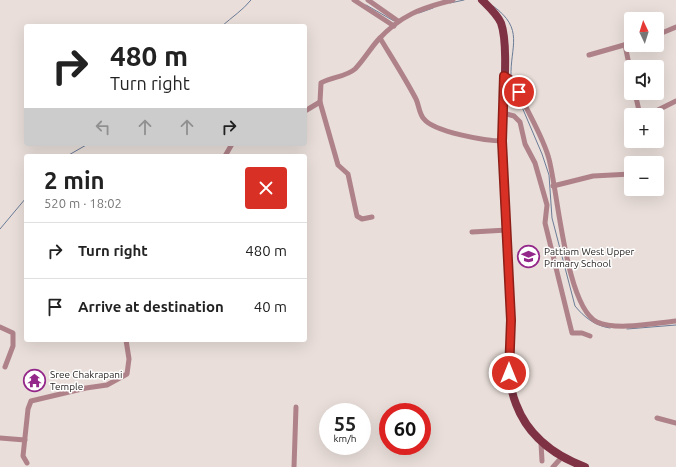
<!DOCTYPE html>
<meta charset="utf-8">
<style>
:root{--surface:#fff;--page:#f6f6f6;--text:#222;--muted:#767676;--line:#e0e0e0}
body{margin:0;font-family:Ubuntu,sans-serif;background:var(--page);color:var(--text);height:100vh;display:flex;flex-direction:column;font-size:15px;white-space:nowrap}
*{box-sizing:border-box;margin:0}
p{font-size:13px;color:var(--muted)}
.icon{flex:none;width:22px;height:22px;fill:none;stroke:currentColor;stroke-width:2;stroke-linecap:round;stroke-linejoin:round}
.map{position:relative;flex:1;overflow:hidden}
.details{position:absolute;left:24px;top:154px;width:283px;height:188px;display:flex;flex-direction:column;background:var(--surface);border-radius:4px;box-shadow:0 4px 16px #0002}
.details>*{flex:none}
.guide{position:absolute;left:24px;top:24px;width:283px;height:122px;border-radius:4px;box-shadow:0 4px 16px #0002;background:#fff;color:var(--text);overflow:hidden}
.needle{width:26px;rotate:356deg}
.buttons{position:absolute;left:624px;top:12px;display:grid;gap:8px}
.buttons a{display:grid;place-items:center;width:40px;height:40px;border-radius:4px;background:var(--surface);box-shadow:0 4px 16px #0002;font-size:20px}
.speed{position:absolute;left:319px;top:403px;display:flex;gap:8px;font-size:20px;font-weight:700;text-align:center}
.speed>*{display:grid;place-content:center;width:52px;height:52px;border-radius:50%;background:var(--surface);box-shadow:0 4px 16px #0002;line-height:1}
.speed small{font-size:10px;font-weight:400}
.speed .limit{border:6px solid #d22;background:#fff;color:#111}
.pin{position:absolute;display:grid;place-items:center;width:34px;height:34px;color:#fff;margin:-17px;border:2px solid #fff;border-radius:50%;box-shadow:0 1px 4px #0007}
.me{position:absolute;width:44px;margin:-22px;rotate:0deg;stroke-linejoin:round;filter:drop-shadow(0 0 3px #0008)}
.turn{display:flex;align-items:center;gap:14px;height:84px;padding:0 20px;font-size:18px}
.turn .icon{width:52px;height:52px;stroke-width:2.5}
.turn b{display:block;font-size:28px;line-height:34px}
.lanes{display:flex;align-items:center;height:38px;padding:0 20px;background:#0003;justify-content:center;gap:20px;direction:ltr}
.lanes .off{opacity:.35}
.round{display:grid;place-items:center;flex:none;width:42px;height:42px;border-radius:4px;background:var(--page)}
.headline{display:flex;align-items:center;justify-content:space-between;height:68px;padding:0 20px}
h1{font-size:24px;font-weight:600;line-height:30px}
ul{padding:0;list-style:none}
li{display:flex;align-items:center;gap:12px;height:56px;padding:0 20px;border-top:1px solid var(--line)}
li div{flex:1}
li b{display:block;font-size:15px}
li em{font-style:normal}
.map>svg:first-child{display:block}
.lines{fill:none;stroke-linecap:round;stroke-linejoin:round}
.stream{stroke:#6b7c98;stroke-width:1}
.street{stroke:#af8289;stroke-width:5}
.primary{stroke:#7e3244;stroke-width:8}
.route-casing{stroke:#8d1f18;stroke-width:10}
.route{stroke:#d93025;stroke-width:7}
.labels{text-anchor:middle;stroke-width:3;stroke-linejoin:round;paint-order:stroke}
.poi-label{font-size:10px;fill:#2a2624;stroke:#fff;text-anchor:start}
</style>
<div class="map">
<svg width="676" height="467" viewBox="0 0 676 467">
<rect width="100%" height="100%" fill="#e9ded9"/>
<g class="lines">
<g class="stream">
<path d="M450 3 464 0"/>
<path d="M366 5 394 21"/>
<path d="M493 6C525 29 510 46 511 77"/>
<path d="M419 13 433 8"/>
<path d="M222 26C232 17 243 10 251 0"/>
<path d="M511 83 512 92 519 100 542 154 549 175 552 218 575 306C584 317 595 326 610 328"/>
<path d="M67 156 88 144"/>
<path d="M0 229 26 198"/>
<path d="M627 329 676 325"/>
</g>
<g class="street">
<path d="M354 0 394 26"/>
<path d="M368 0 398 21"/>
<path d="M657 35 676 27"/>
<path d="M380 38C392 58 405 78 416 99 419 105 419 114 424 119 434 132 486 141 503 141"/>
<path d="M625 45 631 74"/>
<path d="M589 55 631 43"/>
<path d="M504 76C519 84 520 95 527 109 535 125 545 143 549 159 558 193 566 307 597 322 617 331 655 323 676 321"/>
<path d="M635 93 640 115"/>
<path d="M320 102 338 165 348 174 357 216 362 219 372 217"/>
<path d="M305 111 320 102 321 83C331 77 346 77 355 69 363 61 370 49 378 40 401 15 421 8 453 0"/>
<path d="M503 113 514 116 520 122 525 144 535 163 547 205 545 223 572 333H582L590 336"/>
<path d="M648 115 676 101"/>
<path d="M225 156 232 144"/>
<path d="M553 186 593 176 631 174"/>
<path d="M472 232 507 230"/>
<path d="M0 327 13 333V346L5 367"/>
<path d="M657 418 676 423"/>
<path d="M0 438 25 440"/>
<path d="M541 443 542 461"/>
<path d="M27 463 23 456 28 409 31 401 86 388 107 385 127 374 129 359 126 340"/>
<path d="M294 467 296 407"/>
<path d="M553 467 562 457"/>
</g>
<path class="primary" d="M482 0C489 7 497 14 501 23 509 45 503 101 503 126 502 172 506 220 508 266 509 284 511 302 511 320 511 349 505 377 516 404 528 436 553 455 585 467"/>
</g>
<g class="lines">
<defs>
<path id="route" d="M509 373 511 320 502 141 504 76 516 84 519 92"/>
</defs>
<use href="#route" class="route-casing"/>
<use href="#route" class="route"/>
</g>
<defs>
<symbol id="school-ring" viewBox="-11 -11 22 22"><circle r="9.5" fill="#fff" stroke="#94288a" stroke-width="1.5"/><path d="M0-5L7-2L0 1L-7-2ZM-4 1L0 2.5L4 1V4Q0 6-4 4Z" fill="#94288a"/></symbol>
<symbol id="temple-ring" viewBox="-11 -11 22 22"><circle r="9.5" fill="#fff" stroke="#94288a" stroke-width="1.5"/><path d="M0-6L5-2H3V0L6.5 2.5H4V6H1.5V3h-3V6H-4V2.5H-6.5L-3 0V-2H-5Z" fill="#94288a"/></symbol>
</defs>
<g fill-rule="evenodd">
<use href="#school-ring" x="516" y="244" width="25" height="25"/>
<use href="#temple-ring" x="22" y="368" width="25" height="25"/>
</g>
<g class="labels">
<g class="poi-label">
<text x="544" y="255">Pattiam West Upper<tspan x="544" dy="12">Primary School</tspan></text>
<text x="50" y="378">Sree Chakrapani<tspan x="50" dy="12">Temple</tspan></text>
</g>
</g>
</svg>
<div class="buttons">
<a><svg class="needle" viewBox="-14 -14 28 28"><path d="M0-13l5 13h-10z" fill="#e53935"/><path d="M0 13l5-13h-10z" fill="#767676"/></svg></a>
<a><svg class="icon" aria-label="sound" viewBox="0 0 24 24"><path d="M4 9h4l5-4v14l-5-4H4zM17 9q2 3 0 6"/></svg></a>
<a>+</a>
<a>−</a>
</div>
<div class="speed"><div>55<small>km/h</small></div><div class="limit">60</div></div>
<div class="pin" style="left:519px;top:92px;background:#d93025"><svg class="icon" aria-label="arrive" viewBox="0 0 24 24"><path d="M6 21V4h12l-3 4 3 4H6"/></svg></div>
<svg class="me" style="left:509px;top:373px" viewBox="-20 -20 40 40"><circle r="17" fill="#d93025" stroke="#fff" stroke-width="3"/><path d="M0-11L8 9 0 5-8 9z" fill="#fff"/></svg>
<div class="guide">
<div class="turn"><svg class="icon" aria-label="right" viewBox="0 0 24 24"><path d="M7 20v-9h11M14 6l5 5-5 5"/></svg><div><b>480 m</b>Turn right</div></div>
<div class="lanes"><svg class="icon off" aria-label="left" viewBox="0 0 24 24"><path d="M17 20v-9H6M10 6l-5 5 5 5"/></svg><svg class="icon off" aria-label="ahead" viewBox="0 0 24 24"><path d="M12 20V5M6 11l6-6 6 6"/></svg><svg class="icon off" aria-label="ahead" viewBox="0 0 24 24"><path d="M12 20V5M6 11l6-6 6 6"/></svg><svg class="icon" aria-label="right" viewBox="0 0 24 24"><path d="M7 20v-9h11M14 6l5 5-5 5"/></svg></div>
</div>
<section class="details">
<div class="headline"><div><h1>2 min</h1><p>520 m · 18:02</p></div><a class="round" style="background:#d93025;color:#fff"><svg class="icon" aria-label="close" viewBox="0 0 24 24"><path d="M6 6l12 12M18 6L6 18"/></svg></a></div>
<ul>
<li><svg class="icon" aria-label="right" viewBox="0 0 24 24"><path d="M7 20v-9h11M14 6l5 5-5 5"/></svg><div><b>Turn right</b></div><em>480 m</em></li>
<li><svg class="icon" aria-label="arrive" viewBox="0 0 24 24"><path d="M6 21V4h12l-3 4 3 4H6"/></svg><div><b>Arrive at destination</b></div><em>40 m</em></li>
</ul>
</section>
</div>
